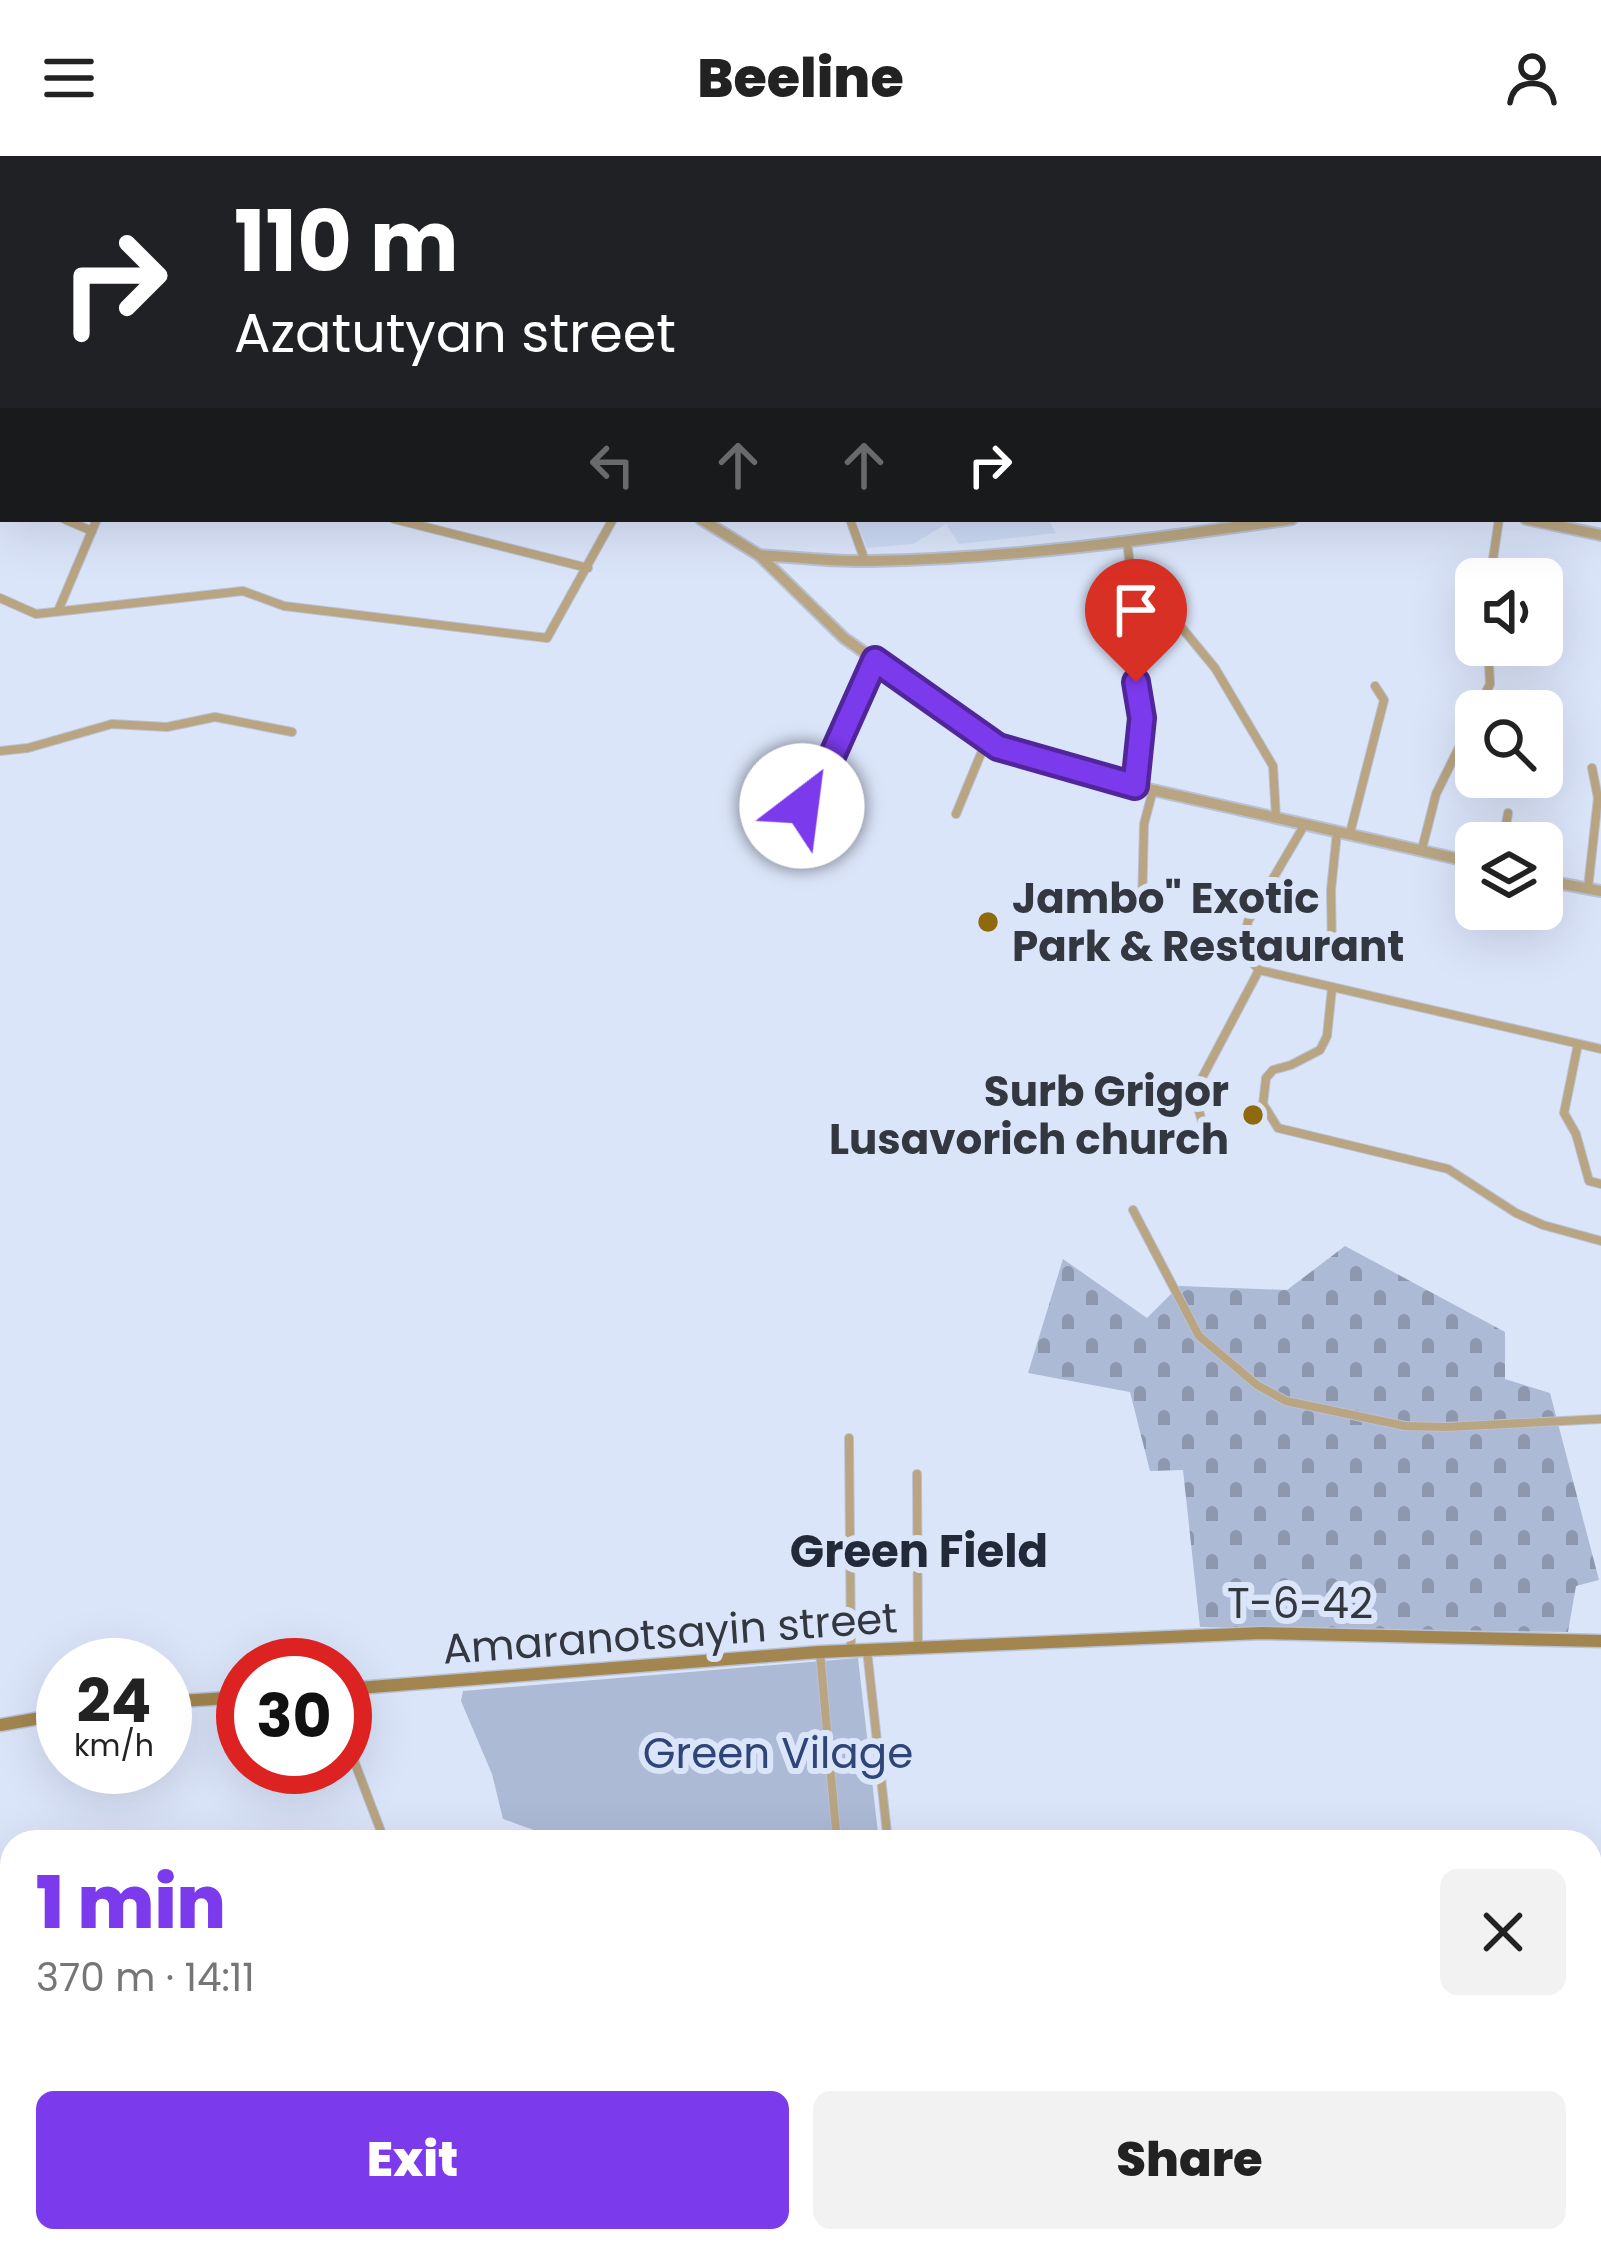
<!DOCTYPE html>
<meta charset="utf-8">
<style>
:root{--surface:#fff;--page:#f2f2f2;--text:#222;--muted:#767676;--accent:#7c3aed}
body{margin:0;font-family:Poppins,sans-serif;background:var(--page);color:var(--text);height:100vh;display:flex;flex-direction:column;font-size:45px;white-space:nowrap}
*{box-sizing:border-box;margin:0}
p{font-size:39px;color:var(--muted)}
.icon{flex:none;width:66px;height:66px;fill:none;stroke:currentColor;stroke-width:2;stroke-linecap:round;stroke-linejoin:round}
.map{position:relative;flex:1;overflow:hidden}
.panel{position:absolute;left:0px;top:1674px;width:1602px;height:423px;display:flex;flex-direction:column;background:var(--surface);border-radius:36px 36px 0 0;box-shadow:0 12px 48px #0002}
.panel>*{flex:none}
.hud{position:absolute;left:0px;top:0px;width:1602px;height:366px;box-shadow:0 12px 48px #0002;background:#202124;color:#fff;overflow:hidden}
.controls{position:absolute;left:1455px;top:402px;display:grid;gap:24px}
.controls a{display:grid;place-items:center;width:108px;height:108px;border-radius:18px;background:var(--surface);box-shadow:0 12px 48px #0002;font-size:60px}
.speed{position:absolute;left:36px;top:1482px;display:flex;gap:24px;font-size:60px;font-weight:700;text-align:center}
.speed>*{display:grid;place-content:center;width:156px;height:156px;border-radius:50%;background:var(--surface);box-shadow:0 12px 48px #0002;line-height:1}
.speed small{font-size:30px;font-weight:400}
.speed .limit{border:18px solid #d22;background:#fff;color:#111}
.pin{position:absolute;display:grid;place-items:center;width:102px;height:102px;color:#fff;margin:-123px -51px;border-radius:50% 50% 50% 0;rotate:-45deg;box-shadow:0 0 12px #0007}
.pin .icon{rotate:45deg}
.me{position:absolute;width:132px;margin:-66px;rotate:30deg;stroke-linejoin:round;filter:drop-shadow(0 0 9px #0008)}
.turn{display:flex;align-items:center;gap:42px;height:252px;padding:0 36px;font-size:54px}
.turn .icon{width:156px;height:156px;stroke-width:2.5}
.turn b{display:block;font-size:84px;line-height:102px}
.lanes{display:flex;align-items:center;height:114px;padding:0 36px;background:#0003;justify-content:center;gap:60px;direction:ltr}
.lanes .off{opacity:.35}
.round{display:grid;place-items:center;flex:none;width:126px;height:126px;border-radius:18px;background:var(--page)}
.summary{display:flex;align-items:center;justify-content:space-between;height:204px;padding:0 36px}
h1{font-size:72px;font-weight:800;line-height:90px;color:var(--accent)}
.button{display:flex;gap:24px;margin-top:auto;padding:24px 36px}
.button a{flex:1;height:138px;border-radius:18px;background:var(--accent);color:#fff;font-size:48px;font-weight:800;line-height:138px;text-align:center}
.button a+a{background:var(--page);color:var(--text)}
header{display:flex;justify-content:space-between;align-items:center;height:156px;padding:0 36px;background:var(--surface);font-size:54px;font-weight:800}
.map>svg:first-child{display:block}
.built{fill:#ccdaf5}
.green{fill:#acbad6}
.cemetery{fill:url(#cemetery-stones)}
.lines{fill:none;stroke-linecap:round;stroke-linejoin:round}
.minor-casing{stroke:#b9c2d5;stroke-width:10}
.tertiary-casing{stroke:#b9c2d5;stroke-width:14}
.secondary-casing{stroke:#b9c2d5;stroke-width:15}
.minor{stroke:#b9a582;stroke-width:8}
.tertiary{stroke:#b9a582;stroke-width:10}
.secondary{stroke:#a3864f;stroke-width:12}
.route-casing{stroke:#51269a;stroke-width:30}
.route{stroke:#7c3aed;stroke-width:21}
.poi-dot{fill:#8f690e;stroke:#dbe5fa;stroke-width:4.5}
.labels{text-anchor:middle;stroke-width:12;stroke-linejoin:round;paint-order:stroke}
.poi-label{font-size:42px;font-weight:bold;fill:#33373f;stroke:#dbe5fa;text-anchor:start}
.street-label{font-size:42px;fill:#33373f;stroke:#dbe5fa}
.park-label{font-size:42px;fill:#2f4578;stroke:#dbe5fa}
.neighbourhood-label{font-size:45px;font-weight:bold;fill:#222a39;stroke:#dbe5fa}
</style>
<header><svg class="icon" aria-label="menu" viewBox="0 0 24 24"><path d="M4 6h16M4 12h16M4 18h16"/></svg>Beeline<svg class="icon" aria-label="person" viewBox="0 0 24 24"><circle cx="12" cy="8" r="4"/><path d="M4 21q1-7 8-7t8 7"/></svg></header>
<div class="map">
<svg width="1601" height="2096" viewBox="0 0 1601 2096">
<defs>
<pattern id="cemetery-stones" width="16" height="16" patternUnits="userSpaceOnUse" patternTransform="scale(3)"><rect width="16" height="16" fill="#acbad6"/><path d="M2 7V4a2 2 0 0 1 4 0v3zM10 15v-3a2 2 0 0 1 4 0v3z" fill="#8d98af"/></pattern>
</defs>
<rect width="100%" height="100%" fill="#dbe5fa"/>
<path class="built" d="M856 363H1048L1056 377 959 388 946 368 913 388 867 392Z"/>
<path class="green" d="M858 1502 879 1686H567L503 1663 492 1618 461 1545 463 1535Z"/>
<path class="cemetery" d="M1345 1090 1505 1176V1223L1550 1237 1599 1424 1576 1430 1568 1476 1200 1471 1183 1314 1150 1315 1130 1236 1028 1217 1063 1103 1147 1162 1179 1130 1287 1134Z"/>
<g class="lines">
<defs>
<g id="minor">
<path d="M689 0 690 3"/>
<path d="M274 3 275 0"/>
<path d="M372 3V0"/>
<path d="M0 260 3 261"/>
<path d="M0 336 3 338"/>
<path d="M64 363 92 375"/>
<path d="M394 363 588 412"/>
<path d="M850 363 865 405"/>
<path d="M1127 386 1130 409 1131 489 1142 563 1135 630"/>
<path d="M1130 409 1215 512 1273 610 1276 661"/>
<path d="M1490 423 1499 363"/>
<path d="M0 442 36 458 243 435 284 450 547 482 613 363"/>
<path d="M58 455 97 363"/>
<path d="M1477 555 1490 528 1488 489"/>
<path d="M0 595 28 592 112 568 167 571 215 561 292 576"/>
<path d="M956 658 987 583"/>
<path d="M782 671 802 650 820 627 875 504"/>
<path d="M1350 677 1384 544 1375 530"/>
<path d="M1503 687 1508 657"/>
<path d="M1422 693 1436 638 1476 557"/>
<path d="M1588 732 1598 642 1592 612"/>
<path d="M1142 750 1144 668 1153 634"/>
<path d="M1332 797 1331 734 1337 676"/>
<path d="M1259 814 1601 893"/>
<path d="M1259 814 1242 795 1248 765 1305 668"/>
<path d="M1332 832 1327 880 1320 894 1291 909 1273 914 1266 922 1263 948 1278 972 1448 1013 1516 1057 1543 1069 1601 1085"/>
<path d="M1578 888 1564 957 1576 978 1589 1025 1601 1028"/>
<path d="M1211 998 1194 937 1259 814"/>
<path d="M1133 1054 1199 1180 1257 1229 1286 1245 1405 1270 1446 1271 1601 1263"/>
<path d="M849 1282 851 1493"/>
<path d="M917 1318 918 1490"/>
<path d="M867 1494 888 1686"/>
<path d="M820 1497 837 1686"/>
<path d="M345 1581 385 1686"/>
<path d="M0 1956 12 1960"/>
<path d="M0 2081 48 2096"/>
<path d="M418 2085 453 2096"/>
<path d="M639 2085 674 2096"/>
<path d="M1113 2085 1145 2096"/>
<path d="M206 2096 210 2085"/>
<path d="M928 2096 929 2085"/>
<path d="M1595 2096 1601 2095"/>
</g>
<g id="tertiary">
<path d="M0 105 3 106"/>
<path d="M701 363 759 399 844 482 998 591 1135 630 1476 707"/>
<path d="M1526 363 1601 379"/>
<path d="M759 399C795 401 833 406 869 405 1011 403 1152 383 1292 363"/>
<path d="M1542 724 1601 735"/>
</g>
<g id="secondary">
<path d="M345 1533 819 1496 1262 1477 1601 1485"/>
<path d="M165 1546 243 1541"/>
<path d="M0 1569 63 1558"/>
</g>
</defs>
<use href="#minor" class="minor-casing"/>
<use href="#tertiary" class="tertiary-casing"/>
<use href="#secondary" class="secondary-casing"/>
<use href="#minor" class="minor"/>
<use href="#tertiary" class="tertiary"/>
<use href="#secondary" class="secondary"/>
</g>
<g class="lines">
<defs>
<path id="route" d="M802 650 820 627 875 504 998 591 1135 630 1142 562 1136 526"/>
</defs>
<use href="#route" class="route-casing"/>
<use href="#route" class="route"/>
</g>
<g class="poi-dot">
<circle cx="988" cy="766" r="12"/>
<circle cx="1253" cy="959" r="12"/>
</g>
<g class="labels">
<g class="poi-label">
<text x="1012" y="757">Jambo" Exotic<tspan x="1012" dy="48">Park &amp; Restaurant</tspan></text>
<text x="1229" y="950" text-anchor="end">Surb Grigor<tspan x="1229" dy="48">Lusavorich church</tspan></text>
</g>
<g class="street-label">
<text x="1300" y="1462">T-6-42</text>
<text transform="translate(670 1477) rotate(-4)" y="15">Amaranotsayin street</text>
</g>
<g class="park-label">
<text x="778" y="1612">Green Vilage</text>
</g>
<g class="neighbourhood-label">
<text x="919" y="1411">Green Field</text>
</g>
</g>
</svg>
<div class="controls">
<a><svg class="icon" aria-label="sound" viewBox="0 0 24 24"><path d="M4 9h4l5-4v14l-5-4H4zM17 9q2 3 0 6"/></svg></a>
<a><svg class="icon" aria-label="search" viewBox="0 0 24 24"><circle cx="10" cy="10" r="6"/><path d="M15 15l6 6"/></svg></a>
<a><svg class="icon" aria-label="layers" viewBox="0 0 24 24"><path d="M12 4l9 5-9 5-9-5zM3 14l9 5 9-5"/></svg></a>
</div>
<div class="speed"><div>24<small>km/h</small></div><div class="limit">30</div></div>
<div class="pin" style="left:1136px;top:526px;background:#d93025"><svg class="icon" aria-label="arrive" viewBox="0 0 24 24"><path d="M6 21V4h12l-3 4 3 4H6"/></svg></div>
<svg class="me" style="left:802px;top:650px" viewBox="-20 -20 40 40"><circle r="19" fill="#fff"/><path d="M0-13L10 11 0 6-10 11z" fill="#7c3aed"/></svg>
<div class="hud">
<div class="turn"><svg class="icon" aria-label="right" viewBox="0 0 24 24"><path d="M7 20v-9h11M14 6l5 5-5 5"/></svg><div><b>110 m</b>Azatutyan street</div></div>
<div class="lanes"><svg class="icon off" aria-label="left" viewBox="0 0 24 24"><path d="M17 20v-9H6M10 6l-5 5 5 5"/></svg><svg class="icon off" aria-label="ahead" viewBox="0 0 24 24"><path d="M12 20V5M6 11l6-6 6 6"/></svg><svg class="icon off" aria-label="ahead" viewBox="0 0 24 24"><path d="M12 20V5M6 11l6-6 6 6"/></svg><svg class="icon" aria-label="right" viewBox="0 0 24 24"><path d="M7 20v-9h11M14 6l5 5-5 5"/></svg></div>
</div>
<section class="panel">
<div class="summary"><div><h1>1 min</h1><p>370 m · 14:11</p></div><a class="round"><svg class="icon" aria-label="close" viewBox="0 0 24 24"><path d="M6 6l12 12M18 6L6 18"/></svg></a></div>
<div class="button"><a>Exit</a><a>Share</a></div>
</section>
</div>
